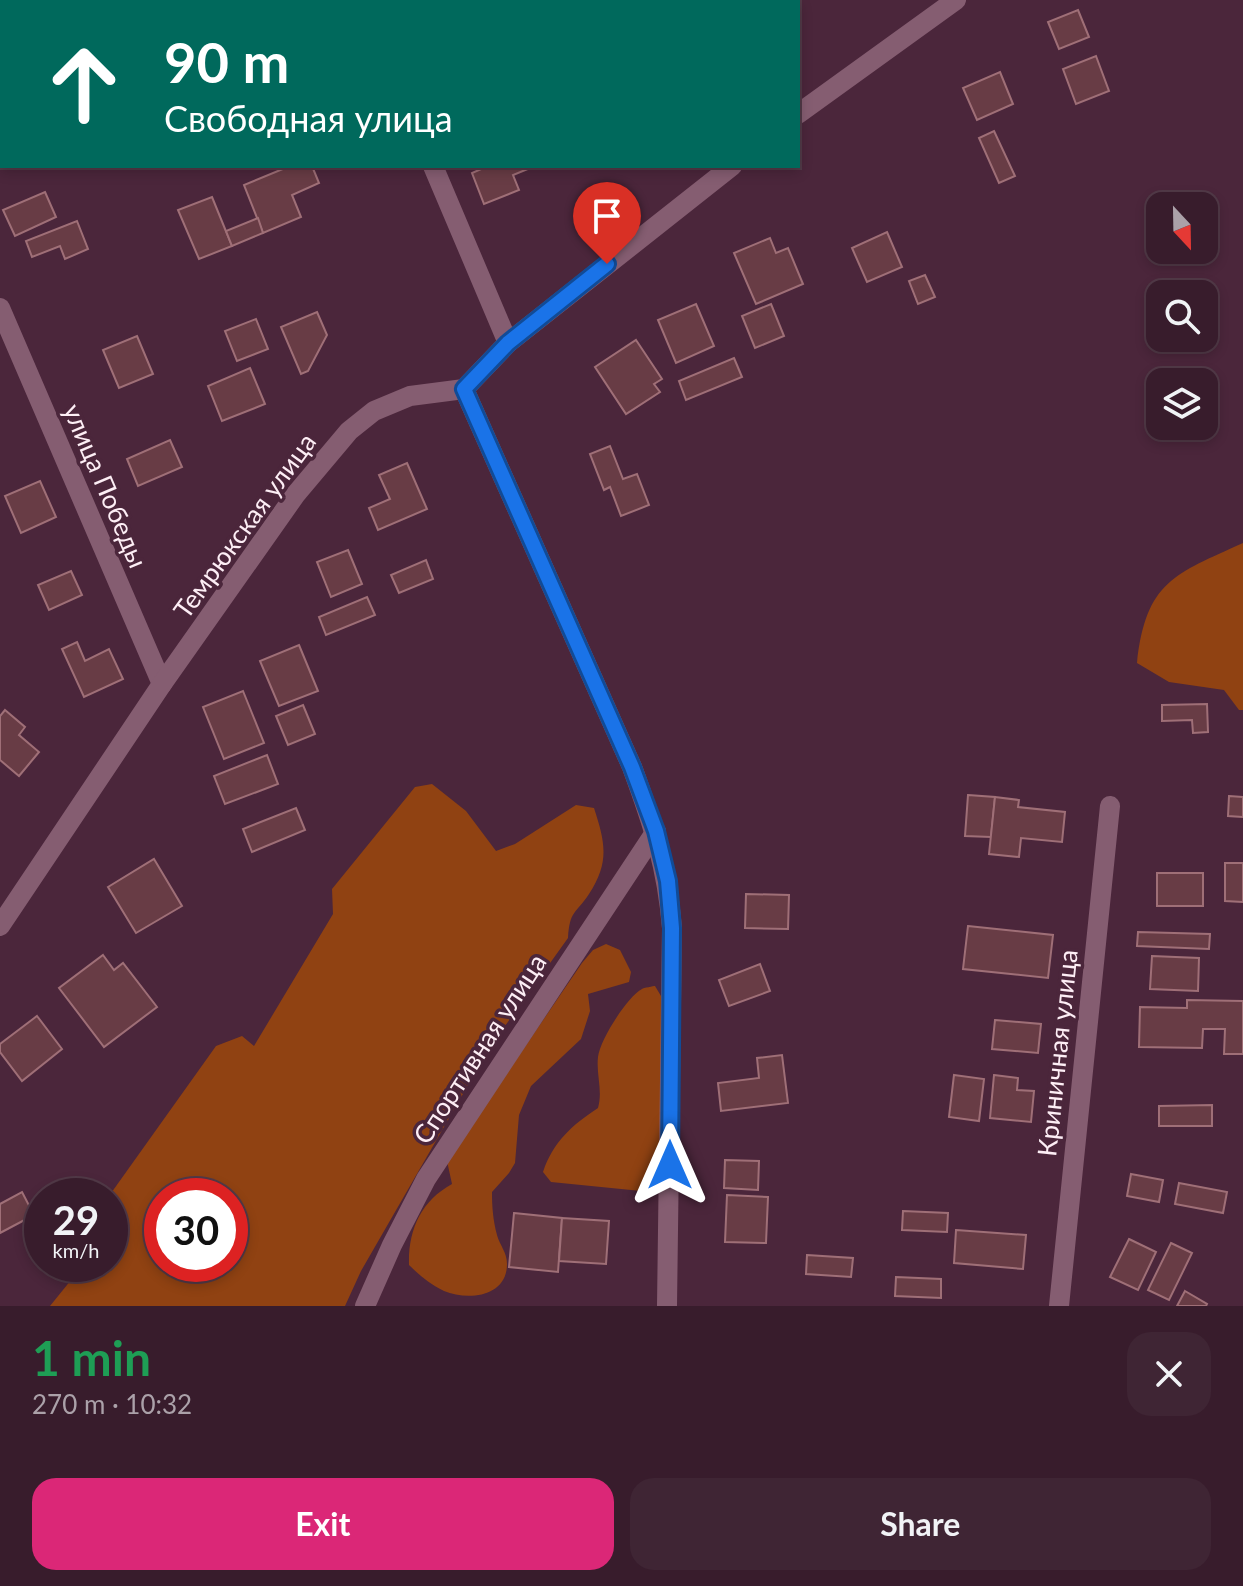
<!DOCTYPE html>
<meta charset="utf-8">
<style>
:root{--surface:#381c2c;--page:#3f2534;--text:#f1f3f6;--muted:#aba1a9;--line:#523a48;--accent:#db2777}
body{margin:0;font-family:Lato,sans-serif;background:var(--page);color:var(--text);height:100vh;display:flex;flex-direction:column;font-size:30px;white-space:nowrap}
*{box-sizing:border-box;margin:0}
p{font-size:26px;color:var(--muted)}
.icon{flex:none;width:44px;height:44px;fill:none;stroke:currentColor;stroke-width:2;stroke-linecap:round;stroke-linejoin:round}
.map{position:relative;height:1306px;overflow:hidden}
.details{display:flex;flex-direction:column;background:var(--surface);flex:1}
.details>*{flex:none}
.guide{position:absolute;left:0px;top:0px;width:800px;height:168px;box-shadow:0 4px 12px #0003,0 0 0 2px var(--line);background:#00695c;color:#fff;overflow:hidden}
.needle{width:52px;rotate:158deg}
.buttons{position:absolute;left:1146px;top:192px;display:grid;gap:16px}
.buttons a{display:grid;place-items:center;width:72px;height:72px;border-radius:16px;background:var(--surface);box-shadow:0 4px 12px #0003,0 0 0 2px var(--line);font-size:40px}
.speed{position:absolute;left:24px;top:1178px;display:flex;gap:16px;font-size:40px;font-weight:700;text-align:center}
.speed>*{display:grid;place-content:center;width:104px;height:104px;border-radius:50%;background:var(--surface);box-shadow:0 4px 12px #0003,0 0 0 2px var(--line);line-height:1}
.speed small{font-size:20px;font-weight:400}
.speed .limit{border:12px solid #d22;background:#fff;color:#111}
.pin{position:absolute;display:grid;place-items:center;width:68px;height:68px;color:#fff;margin:-82px -34px;border-radius:50% 50% 50% 0;rotate:-45deg;box-shadow:0 0 8px #0007}
.pin .icon{rotate:45deg}
.me{position:absolute;width:88px;margin:-44px;rotate:0deg;stroke-linejoin:round;filter:drop-shadow(0 0 6px #0008)}
.turn{display:flex;align-items:center;gap:28px;height:168px;padding:0 32px;font-size:36px}
.turn .icon{width:104px;height:104px;stroke-width:2.5}
.turn b{display:block;font-size:56px;line-height:68px}
.round{display:grid;place-items:center;flex:none;width:84px;height:84px;border-radius:24px;background:var(--page)}
.summary{display:flex;align-items:center;justify-content:space-between;height:136px;padding:0 32px}
h1{font-size:48px;font-weight:700;line-height:60px;color:#1e9e55}
.primary-button{display:flex;gap:16px;margin-top:auto;padding:16px 32px}
.primary-button a{flex:1;height:92px;border-radius:24px;background:var(--accent);color:#fff;font-size:32px;font-weight:700;line-height:92px;text-align:center}
.primary-button a+a{background:var(--page);color:var(--text)}
.map>svg:first-child{display:block}
.green{fill:#904212;fill-rule:evenodd}
.building{fill:#683c45;stroke:#9f6f77;stroke-width:2}
.lines{fill:none;stroke-linecap:round;stroke-linejoin:round}
.minor{stroke:#855d71;stroke-width:20}
.route-casing{stroke:#114b97;stroke-width:20}
.route{stroke:#1a73e8;stroke-width:14}
.labels{text-anchor:middle;stroke-width:7;stroke-linejoin:round;paint-order:stroke}
.street-label{font-size:26px;fill:#fdeef5;stroke:#4b263b}
</style>
<div class="map">
<svg width="1243" height="1306" viewBox="0 0 1243 1306">
<rect width="100%" height="100%" fill="#4b263b"/>
<g class="green">
<path d="M1243 543V710H1239L1224 690 1169 682 1137 663C1146 581 1175 574 1243 543Z"/>
<path d="M432 784 466 811 496 851 515 844 576 805 594 808C605 842 610 862 589 894 575 915 570 910 568 938L490 1047 361 1271 345 1306H50L84 1264H110V1234L124 1225 110 1221 109 1196 216 1046 242 1036 254 1046 333 914 332 889 415 787ZM162 1196H230V1264H162Z"/>
<path d="M606 944 620 950 631 972 629 982 588 994 590 1011 581 1039 531 1086 519 1115 515 1163 509 1173 492 1192C492 1207 493 1220 497 1235 500 1246 507 1252 507 1264 507 1297 468 1301 444 1291 430 1284 420 1276 409 1265 408 1230 421 1201 452 1184L447 1161 582 963 593 950Z"/>
<path d="M655 986 661 996 664 1179 651 1192 551 1182 543 1172C553 1142 572 1125 598 1108 603 1090 596 1075 598 1057 600 1040 627 997 642 989 643 988 654 986 655 986Z"/>
</g>
<g class="building">
<path d="M420 0H453L449 2Z"/>
<path d="M660 0H702L703 2H661Z"/>
<path d="M1078 10 1089 37 1059 49 1048 22Z"/>
<path d="M1096 56 1109 91 1076 104 1063 69Z"/>
<path d="M1000 72 1013 104 977 120 963 88Z"/>
<path d="M2 92V137L0 138V93Z"/>
<path d="M994 131 1015 176 999 183 979 138Z"/>
<path d="M290 166H312L319 183 292 195 301 217 263 233 244 185Z"/>
<path d="M488 166H535L513 175 519 190 484 204 472 173Z"/>
<path d="M45 192 56 217 15 236 3 210Z"/>
<path d="M212 197 232 246 199 259 178 210Z"/>
<path d="M258 218 263 233 232 246 226 231Z"/>
<path d="M77 221 88 249 65 259 60 246 32 257 26 241Z"/>
<path d="M887 232 902 267 867 282 852 248Z"/>
<path d="M770 238 776 253 788 248 803 284 756 304 734 253Z"/>
<path d="M925 275 935 297 918 304 909 281Z"/>
<path d="M696 304 714 346 676 363 658 320Z"/>
<path d="M771 304 784 336 755 348 742 316Z"/>
<path d="M317 312 327 335 308 371 301 374 281 327Z"/>
<path d="M256 319 268 349 237 361 225 331Z"/>
<path d="M137 336 153 374 119 388 103 350Z"/>
<path d="M636 340 662 379 654 384 660 392 626 414 595 367Z"/>
<path d="M734 358 742 377 686 400 679 381Z"/>
<path d="M250 368 265 404 222 421 208 386Z"/>
<path d="M170 440 182 467 138 486 127 459Z"/>
<path d="M610 446 623 479 637 474 649 505 621 516 610 487 604 490 590 454Z"/>
<path d="M407 463 427 509 378 530 369 508 390 499 379 475Z"/>
<path d="M40 481 56 517 21 533 5 496Z"/>
<path d="M348 550 362 584 331 597 317 562Z"/>
<path d="M426 560 433 579 399 593 391 575Z"/>
<path d="M71 571 82 595 49 610 38 585Z"/>
<path d="M367 597 375 615 326 635 319 617Z"/>
<path d="M77 642 85 661 109 649 123 679 84 697 62 649Z"/>
<path d="M299 645 318 691 279 706 260 661Z"/>
<path d="M243 691 264 743 224 759 203 707Z"/>
<path d="M1207 704 1208 732 1193 733 1192 720 1162 721V705Z"/>
<path d="M303 705 315 734 288 745 276 716Z"/>
<path d="M5 710 25 727 19 735 39 752 19 776 0 760V716Z"/>
<path d="M267 755 278 784 225 804 214 776Z"/>
<path d="M968 795 995 797 991 837 965 836Z"/>
<path d="M1229 796 1243 797V817L1228 816Z"/>
<path d="M995 797 1019 800 1018 807 1065 812 1062 842 1021 838 1019 857 989 854Z"/>
<path d="M296 808 305 830 252 852 243 829Z"/>
<path d="M154 859 182 906 136 933 108 887Z"/>
<path d="M1225 863H1243V902L1225 901Z"/>
<rect x="1157" y="873" width="46" height="33"/>
<path d="M746 894 789 895 788 929 745 928Z"/>
<path d="M968 926 1053 935 1048 978 963 969Z"/>
<path d="M1138 932 1210 934 1209 949 1137 946Z"/>
<path d="M103 955 114 970 123 963 157 1007 104 1047 59 988Z"/>
<path d="M1152 956 1199 958 1198 991 1150 989Z"/>
<path d="M760 964 770 991 729 1006 719 980Z"/>
<path d="M1187 1000 1243 1001V1054H1224L1225 1029H1203L1202 1048 1139 1047 1140 1007 1187 1008Z"/>
<path d="M37 1016 62 1049 22 1081 0 1052V1044Z"/>
<path d="M995 1020 1041 1024 1038 1053 992 1049Z"/>
<path d="M782 1055 788 1103 721 1111 718 1083 759 1078 757 1058Z"/>
<path d="M954 1075 984 1079 979 1121 949 1117Z"/>
<path d="M994 1075 1018 1078 1017 1090 1034 1091 1031 1122 990 1118Z"/>
<path d="M1212 1105V1126H1159V1106Z"/>
<path d="M725 1160 759 1161 758 1190 724 1188Z"/>
<path d="M1131 1174 1163 1180 1159 1202 1127 1196Z"/>
<path d="M1179 1183 1227 1192 1223 1213 1175 1204Z"/>
<path d="M22 1192 34 1215 0 1233V1204Z"/>
<path d="M727 1195 768 1197 766 1243 725 1242Z"/>
<path d="M903 1211 948 1213 947 1232 902 1230Z"/>
<path d="M514 1213 562 1218 558 1272 509 1267Z"/>
<path d="M562 1218 609 1221 606 1264 559 1261Z"/>
<path d="M956 1230 1026 1235 1023 1269 954 1263Z"/>
<path d="M1129 1239 1156 1252 1138 1290 1110 1277Z"/>
<path d="M1171 1243 1192 1253 1169 1300 1148 1290Z"/>
<path d="M807 1255 853 1258 851 1277 806 1274Z"/>
<path d="M896 1277 941 1279V1298L895 1296Z"/>
<path d="M1185 1291 1207 1304 1206 1306H1177Z"/>
</g>
<g class="lines">
<g class="minor">
<path d="M364 0 365 2"/>
<path d="M756 0 757 2"/>
<path d="M798 114 956 0"/>
<path d="M433 166 508 343"/>
<path d="M0 308 162 684"/>
<path d="M464 389 632 767C653 824 667 867 672 928L667 1306"/>
<path d="M0 926 162 684 296 494 349 431 374 411 410 396 464 389 508 343 732 166"/>
<path d="M365 1306 392 1245 426 1179 656 831"/>
<path d="M1059 1306 1110 806"/>
</g>
</g>
<g class="lines">
<defs>
<path id="route" d="M607 264 508 343 464 389 632 767 656 831 668 881 672 928 670 1165"/>
</defs>
<use href="#route" class="route-casing"/>
<use href="#route" class="route"/>
</g>
<g class="labels">
<g class="street-label">
<text transform="translate(105 486) rotate(67)" y="9">улица Победы</text>
<text transform="translate(245 526) rotate(-54)" y="9">Темрюкская улица</text>
<text transform="translate(480 1049) rotate(-57)" y="9">Спортивная улица</text>
<text transform="translate(1058 1053) rotate(-84)" y="9">Криничная улица</text>
</g>
</g>
</svg>
<div class="buttons">
<a><svg class="needle" viewBox="-14 -14 28 28"><path d="M0-13l5 13h-10z" fill="#e53935"/><path d="M0 13l5-13h-10z" fill="#aba1a9"/></svg></a>
<a><svg class="icon" aria-label="search" viewBox="0 0 24 24"><circle cx="10" cy="10" r="6"/><path d="M15 15l6 6"/></svg></a>
<a><svg class="icon" aria-label="layers" viewBox="0 0 24 24"><path d="M12 4l9 5-9 5-9-5zM3 14l9 5 9-5"/></svg></a>
</div>
<div class="speed"><div>29<small>km/h</small></div><div class="limit">30</div></div>
<div class="pin" style="left:607px;top:264px;background:#d93025"><svg class="icon" aria-label="arrive" viewBox="0 0 24 24"><path d="M6 21V4h12l-3 4 3 4H6"/></svg></div>
<svg class="me" style="left:670px;top:1165px" viewBox="-20 -20 40 40"><path d="M0-17L14 15 0 8-14 15z" fill="#1a73e8" stroke="#fff" stroke-width="4"/></svg>
<div class="guide">
<div class="turn"><svg class="icon" aria-label="ahead" viewBox="0 0 24 24"><path d="M12 20V5M6 11l6-6 6 6"/></svg><div><b>90 m</b>Свободная улица</div></div>
</div>
</div>
<section class="details">
<div class="summary"><div><h1>1 min</h1><p>270 m · 10:32</p></div><a class="round"><svg class="icon" aria-label="close" viewBox="0 0 24 24"><path d="M6 6l12 12M18 6L6 18"/></svg></a></div>
<div class="primary-button"><a>Exit</a><a>Share</a></div>
</section>
